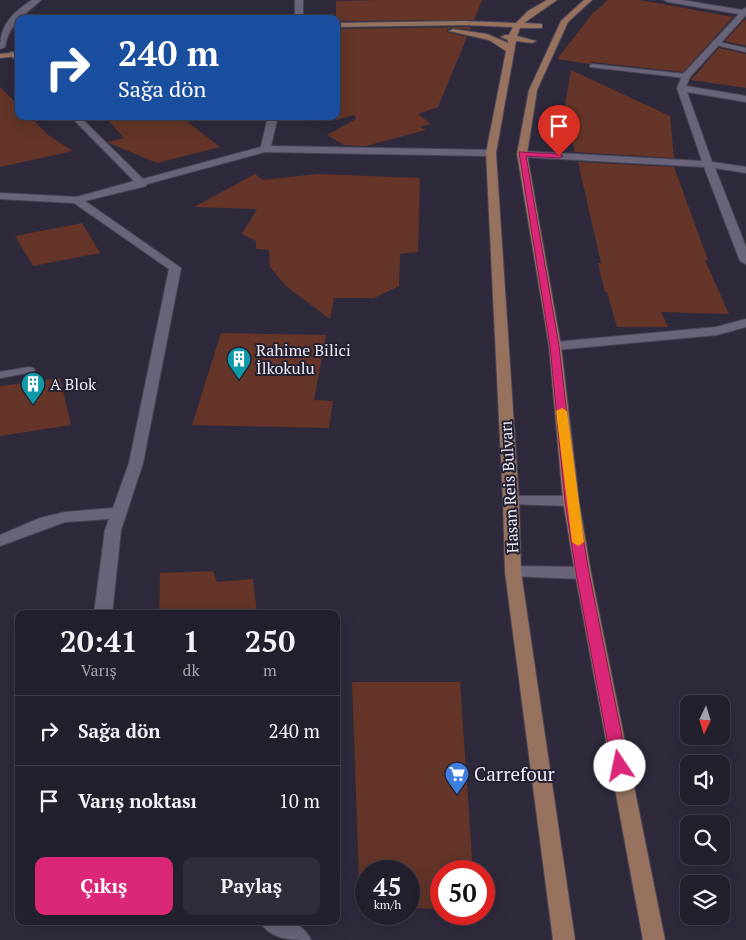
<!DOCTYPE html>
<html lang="tr">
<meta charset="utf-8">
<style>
:root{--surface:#22202d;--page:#2e2d39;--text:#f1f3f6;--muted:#a2a3aa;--line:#3f3e49;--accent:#db2777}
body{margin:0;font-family:"PT Serif",serif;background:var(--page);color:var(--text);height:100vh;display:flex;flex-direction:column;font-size:19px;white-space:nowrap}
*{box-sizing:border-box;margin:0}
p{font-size:16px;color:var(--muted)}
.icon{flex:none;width:28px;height:28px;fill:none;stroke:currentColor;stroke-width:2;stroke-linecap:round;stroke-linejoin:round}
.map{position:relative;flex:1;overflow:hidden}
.drawer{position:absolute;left:15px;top:610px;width:325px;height:315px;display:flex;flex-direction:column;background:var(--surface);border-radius:10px;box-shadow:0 5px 20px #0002,0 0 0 1px var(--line)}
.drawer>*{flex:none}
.banner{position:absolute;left:15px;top:15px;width:325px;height:105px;border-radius:10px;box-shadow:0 5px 20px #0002,0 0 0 1px var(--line);background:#1a4fa0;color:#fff;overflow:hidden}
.needle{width:32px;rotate:184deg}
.buttons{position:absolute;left:680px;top:695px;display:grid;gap:10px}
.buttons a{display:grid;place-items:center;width:50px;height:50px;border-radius:10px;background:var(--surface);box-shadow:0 5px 20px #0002,0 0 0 1px var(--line);font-size:25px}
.speed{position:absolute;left:355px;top:860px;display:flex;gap:10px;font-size:25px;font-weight:700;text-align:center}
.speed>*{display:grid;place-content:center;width:65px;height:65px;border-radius:50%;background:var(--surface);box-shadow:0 5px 20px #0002,0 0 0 1px var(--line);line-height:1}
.speed small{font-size:12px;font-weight:400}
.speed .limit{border:8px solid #d22;background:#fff;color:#111}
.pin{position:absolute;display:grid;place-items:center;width:42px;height:42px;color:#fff;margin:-51px -21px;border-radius:50% 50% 50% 0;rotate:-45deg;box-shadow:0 0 5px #0007}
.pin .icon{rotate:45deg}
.me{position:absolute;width:55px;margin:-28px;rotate:349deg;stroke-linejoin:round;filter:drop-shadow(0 0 4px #0008)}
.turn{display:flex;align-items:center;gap:18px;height:105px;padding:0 20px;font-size:22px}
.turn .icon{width:65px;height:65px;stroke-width:2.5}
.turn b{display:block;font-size:35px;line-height:42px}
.eta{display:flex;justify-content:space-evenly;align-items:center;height:85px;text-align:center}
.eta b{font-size:30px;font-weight:700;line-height:35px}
.primary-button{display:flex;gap:10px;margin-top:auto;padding:10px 20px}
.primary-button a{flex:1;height:58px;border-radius:10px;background:var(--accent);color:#fff;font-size:20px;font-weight:700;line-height:58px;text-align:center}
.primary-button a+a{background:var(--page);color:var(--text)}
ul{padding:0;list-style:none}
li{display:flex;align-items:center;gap:15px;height:70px;padding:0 20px;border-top:1px solid var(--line)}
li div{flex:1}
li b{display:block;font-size:19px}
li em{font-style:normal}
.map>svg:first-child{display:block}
.building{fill:#643528}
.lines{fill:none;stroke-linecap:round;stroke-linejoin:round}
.lane-casing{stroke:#4a4655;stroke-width:2}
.street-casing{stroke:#4a4655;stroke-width:2}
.secondary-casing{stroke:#4a4655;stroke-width:2}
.lane{fill:#696479;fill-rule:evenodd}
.street{fill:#696479;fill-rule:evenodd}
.secondary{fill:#96725f;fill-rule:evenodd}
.route{fill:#db2777;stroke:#8e194d}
.slow{fill:#f59e0b}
.labels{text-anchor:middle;stroke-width:4;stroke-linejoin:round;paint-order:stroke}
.poi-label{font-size:16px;fill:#eeebf7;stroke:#242031;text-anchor:start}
.street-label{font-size:16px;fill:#eeebf7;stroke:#242031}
.near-poi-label{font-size:19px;fill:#eeebf7;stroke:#242031;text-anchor:start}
</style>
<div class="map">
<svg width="746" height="940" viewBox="0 0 746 940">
<rect width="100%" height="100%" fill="#2e2a3c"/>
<g class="building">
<path d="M380 0H482L474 20 336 21V1Z"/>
<path d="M608 0H640L733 17 683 72 592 62 589 64 557 59 593 13Z"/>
<path d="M744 20H746V46L725 41Z"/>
<path d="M453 27 448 29 447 32 467 37 438 107 418 114 431 124 420 127 426 130 366 146 344 145 327 135 356 119 354 115 336 120V29L464 27H471L470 30Z"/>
<path d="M719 48 746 54V88L691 80Z"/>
<path d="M571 70 670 116 674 158 575 152 564 112Z"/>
<path d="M0 87 19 106V116H29L48 135 73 151 0 167Z"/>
<path d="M104 116H180L220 147 157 163 109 143 108 142 124 138Z"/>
<path d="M578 162 674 167 708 260H705L729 314 661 312 668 327H617L607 292H605L598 263H601Z"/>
<path d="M255 174 263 180 317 174 420 178 418 252 400 254 399 286 374 298H334L330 319 286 286 270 267 269 250 256 249V241L242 234 257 209 194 207Z"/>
<path d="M82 223 100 253 33 266 15 236Z"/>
<path d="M221 333 326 335 314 400 333 401 329 428 192 425Z"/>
<path d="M60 378 71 425 0 436V386Z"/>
<path d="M213 571 217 582 253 579 257 614H159L160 573Z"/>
<path d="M352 682H460L473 871H441V909L409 908V871H366V908H360Z"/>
</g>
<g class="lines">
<defs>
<g id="lane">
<path d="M714 41 746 48V52L712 44V42Z"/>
<path d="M592 64 686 74 690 76 686 78 590 67V65Z"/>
<path d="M29 367 33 368 35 370 33 372 0 378V372Z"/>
</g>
<g id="street">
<path d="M32 0H41C25 15 9 23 5 47L0 49C0 25 12 13 32 0Z"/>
<rect x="295" y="0" width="8" height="19"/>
<path d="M664 0H682L742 10 746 8V15L690 77 686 86 746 96V102L687 92 712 162 746 167V173L715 168 746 247V264L740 261 704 167 522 157 517 154 522 151 702 161 677 88 683 74 739 14 668 2Z"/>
<path d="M10 52H16L19 55V62L10 56Z"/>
<path d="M70 116H79L143 179 261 147 268 116H278L271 146 491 150 496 153 491 156 265 152 147 184 146 186 85 201 181 268 143 463 121 530 112 614H94L105 530 109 519 65 522 0 546V535L40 518 65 512 113 508 129 463 169 269 74 203 0 199V193L77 197 134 181Z"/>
<path d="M746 319V327L717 335 555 350 549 346 555 342 716 327Z"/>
<path d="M511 496H571L576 498 579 501 576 504 571 506 506 504 503 501 506 498Z"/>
<path d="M513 566 583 567 589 569 591 573 589 577 583 579 507 576 505 572 507 568Z"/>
<path d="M260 921C280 921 302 919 311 940 292 940 269 940 260 921Z"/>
</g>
<g id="secondary">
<path d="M547 0H557L524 23 542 24V28H520L517 36 536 41 532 43 516 41 496 153 519 501 521 572 575 940H553L505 572 503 501 486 153 506 51 489 40 449 31 453 29 487 34 508 43V40L501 37 505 35H509L513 27 464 25 336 27V23L464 21 516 23 528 11Z"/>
<path d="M584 0H592L568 22 537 90 527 154 561 346 579 501 591 573 665 940H643L575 573 563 501 549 346 517 154 529 90 561 21Z"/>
<path d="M19 52V56L0 58V54Z"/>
</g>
</defs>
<use href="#lane" class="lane-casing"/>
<use href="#street" class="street-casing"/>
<use href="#secondary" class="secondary-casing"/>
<use href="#lane" class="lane"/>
<use href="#street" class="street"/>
<use href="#secondary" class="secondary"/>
</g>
<path class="route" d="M519 152 559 154 563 156 559 158 526 156 559 346 577 501 589 573 628 766 625 770 620 772 615 770 612 766 576 573 565 501 550 346Z"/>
<path class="slow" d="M562 408 567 411 584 542 578 546 572 542 556 411Z"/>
<defs>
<symbol id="building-pin" viewBox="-11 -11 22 30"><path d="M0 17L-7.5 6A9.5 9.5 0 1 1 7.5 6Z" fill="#0f9aa8" stroke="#242031"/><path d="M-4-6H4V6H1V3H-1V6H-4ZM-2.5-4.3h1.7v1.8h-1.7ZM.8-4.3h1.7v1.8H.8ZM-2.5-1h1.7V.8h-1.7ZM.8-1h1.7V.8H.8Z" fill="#fff"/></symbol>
<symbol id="supermarket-pin" viewBox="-11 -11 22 30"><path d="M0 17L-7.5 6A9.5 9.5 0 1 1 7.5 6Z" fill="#3f7fe0" stroke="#242031"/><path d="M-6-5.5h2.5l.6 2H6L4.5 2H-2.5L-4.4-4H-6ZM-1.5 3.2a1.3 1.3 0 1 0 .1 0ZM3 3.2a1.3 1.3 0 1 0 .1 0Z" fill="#fff"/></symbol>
</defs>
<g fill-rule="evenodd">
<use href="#building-pin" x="225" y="345" width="28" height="38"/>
<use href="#building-pin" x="19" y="370" width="28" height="38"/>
<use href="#supermarket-pin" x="443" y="760" width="28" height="38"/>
</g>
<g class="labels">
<g class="poi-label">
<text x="256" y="356">Rahime Bilici<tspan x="256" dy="18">İlkokulu</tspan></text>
<text x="50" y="390">A Blok</text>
</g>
<g class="street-label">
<text transform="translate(509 487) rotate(-93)" y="6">Hasan Reis Bulvarı</text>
</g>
<g class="near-poi-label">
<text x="474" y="781">Carrefour</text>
</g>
</g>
</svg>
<div class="buttons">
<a><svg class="needle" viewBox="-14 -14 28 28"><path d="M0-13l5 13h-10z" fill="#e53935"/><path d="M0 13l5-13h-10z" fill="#a2a3aa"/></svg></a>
<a><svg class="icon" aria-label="sound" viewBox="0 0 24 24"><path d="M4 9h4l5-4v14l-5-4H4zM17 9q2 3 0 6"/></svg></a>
<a><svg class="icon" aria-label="search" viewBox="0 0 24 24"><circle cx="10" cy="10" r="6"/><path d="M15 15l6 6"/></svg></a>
<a><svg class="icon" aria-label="layers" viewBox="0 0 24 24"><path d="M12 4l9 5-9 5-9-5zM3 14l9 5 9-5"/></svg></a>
</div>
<div class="speed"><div>45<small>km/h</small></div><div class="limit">50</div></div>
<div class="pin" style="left:559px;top:156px;background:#d93025"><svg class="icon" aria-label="arrive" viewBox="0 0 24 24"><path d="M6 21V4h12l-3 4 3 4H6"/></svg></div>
<svg class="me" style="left:620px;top:766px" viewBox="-20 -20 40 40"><circle r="19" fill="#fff"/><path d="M0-13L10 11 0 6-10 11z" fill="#db2777"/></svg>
<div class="banner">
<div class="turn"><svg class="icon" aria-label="right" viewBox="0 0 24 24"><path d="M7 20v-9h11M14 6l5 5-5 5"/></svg><div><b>240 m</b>Sağa dön</div></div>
</div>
<section class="drawer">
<div class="eta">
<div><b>20:41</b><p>Varış</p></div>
<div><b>1</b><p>dk</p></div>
<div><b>250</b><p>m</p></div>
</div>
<ul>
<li><svg class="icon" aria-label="right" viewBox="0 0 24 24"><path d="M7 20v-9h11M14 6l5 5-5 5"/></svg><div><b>Sağa dön</b></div><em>240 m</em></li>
<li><svg class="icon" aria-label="arrive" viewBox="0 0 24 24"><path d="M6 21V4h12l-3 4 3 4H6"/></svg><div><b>Varış noktası</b></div><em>10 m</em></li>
</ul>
<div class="primary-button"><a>Çıkış</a><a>Paylaş</a></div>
</section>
</div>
